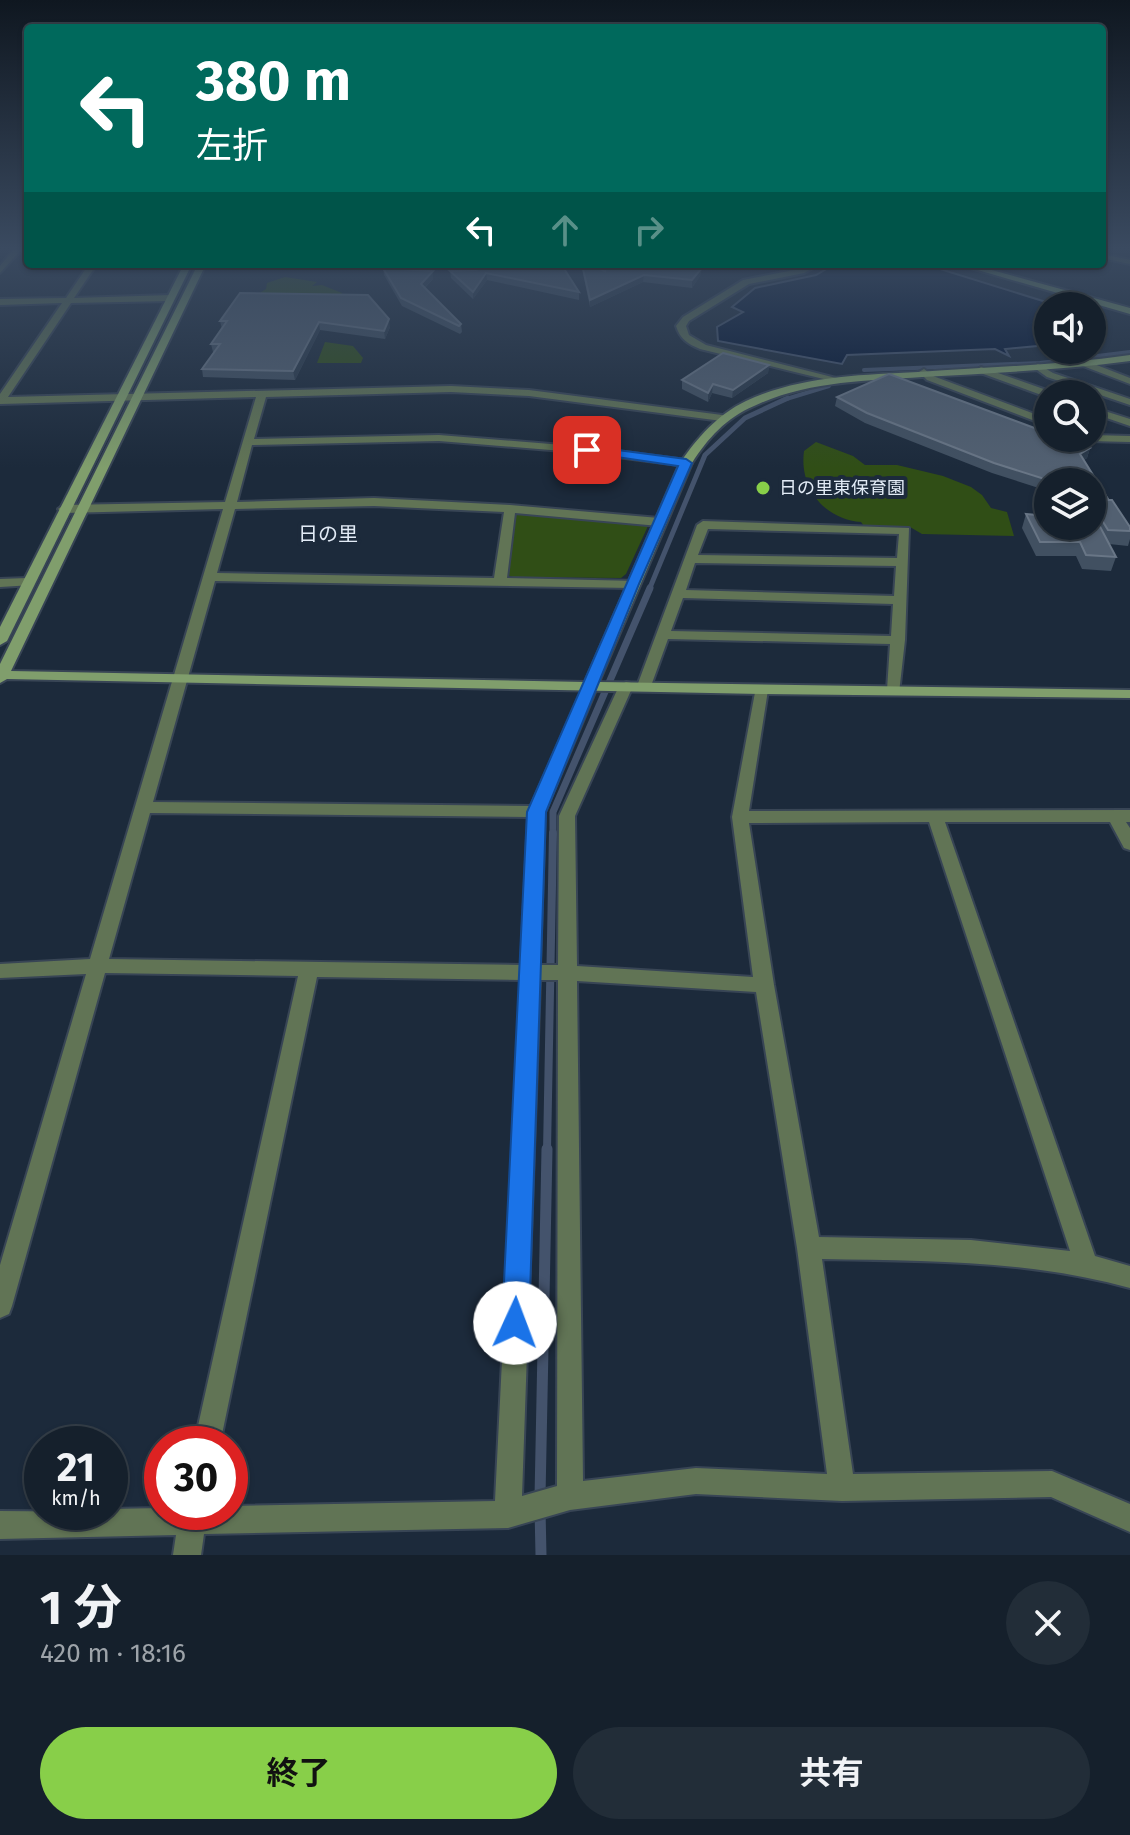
<!DOCTYPE html>
<html lang="ja">
<meta charset="utf-8">
<style>
:root{--surface:#15202c;--page:#222d38;--text:#f1f3f6;--muted:#9da3a9;--line:#343e48;--accent:#88cf49}
body{margin:0;font-family:"Fira Sans","Noto Sans JP",sans-serif;background:var(--page);color:var(--text);height:100vh;display:flex;flex-direction:column;font-size:30px;white-space:nowrap}
*{box-sizing:border-box;margin:0}
p{font-size:26px;color:var(--muted)}
.icon{flex:none;width:44px;height:44px;fill:none;stroke:currentColor;stroke-width:2;stroke-linecap:round;stroke-linejoin:round}
.map{position:relative;height:1555px;overflow:hidden}
.side{display:flex;flex-direction:column;background:var(--surface);flex:1}
.side>*{flex:none}
.hud{position:absolute;left:24px;top:24px;width:1082px;height:244px;border-radius:8px;box-shadow:0 2px 6px #0004,0 0 0 2px var(--line);background:#00695c;color:#fff;overflow:hidden}
.controls{position:absolute;left:1034px;top:292px;display:grid;gap:16px}
.controls a{display:grid;place-items:center;width:72px;height:72px;border-radius:50%;background:var(--surface);box-shadow:0 2px 6px #0004,0 0 0 2px var(--line);font-size:40px}
.speed{position:absolute;left:24px;top:1426px;display:flex;gap:16px;font-size:40px;font-weight:700;text-align:center}
.speed>*{display:grid;place-content:center;width:104px;height:104px;border-radius:50%;background:var(--surface);box-shadow:0 2px 6px #0004,0 0 0 2px var(--line);line-height:1}
.speed small{font-size:20px;font-weight:400}
.speed .limit{border:12px solid #d22;background:#fff;color:#111}
.pin{position:absolute;display:grid;place-items:center;width:68px;height:68px;color:#fff;margin:-34px;border-radius:16px;box-shadow:0 4px 12px #0006}
.me{position:absolute;width:88px;margin:-44px;rotate:2deg;stroke-linejoin:round;filter:drop-shadow(0 0 6px #0008)}
.turn{display:flex;align-items:center;gap:28px;height:168px;padding:0 40px;font-size:36px}
.turn .icon{width:104px;height:104px;stroke-width:2.5}
.turn b{display:block;font-size:56px;line-height:68px}
.lanes{display:flex;align-items:center;height:76px;padding:0 40px;background:#0003;justify-content:center;gap:40px;direction:ltr}
.lanes .off{opacity:.35}
.round{display:grid;place-items:center;flex:none;width:84px;height:84px;border-radius:42px;background:var(--page)}
.head{display:flex;align-items:center;justify-content:space-between;height:136px;padding:0 40px}
h1{font-size:48px;font-weight:700;line-height:60px}
.action{display:flex;gap:16px;margin-top:auto;padding:16px 40px}
.action a{flex:1;height:92px;border-radius:48px;background:var(--accent);color:#111;font-size:32px;font-weight:700;line-height:92px;text-align:center}
.action a+a{background:var(--page);color:var(--text)}
.map>svg:first-child{display:block}
.green{fill:#304e16}
.water{fill:#001231;stroke:#44536c;stroke-width:2}
.lines{fill:none;stroke-linecap:round;stroke-linejoin:round}
.stream-far4{stroke:#44536c;stroke-width:4}
.stream-far3{stroke:#44536c;stroke-width:5}
.stream-far2{stroke:#44536c;stroke-width:7}
.stream-far1{stroke:#44536c;stroke-width:8}
.stream{stroke:#44536c;stroke-width:11}
.street-casing{stroke:#384555;stroke-width:4}
.secondary-casing{stroke:#384555;stroke-width:4}
.street{fill:#617455;fill-rule:evenodd}
.secondary{fill:#809e6c;fill-rule:evenodd}
.wall{fill:#415061}
.shaded-wall{fill:#2b3a4b}
.building{fill:#526071;stroke:#697686;stroke-width:2}
.route{fill:#1a73e8;stroke:#114b97;stroke-width:2}
.poi-dot{fill:#88cf49;stroke:#1c2a3b;stroke-width:3}
.labels{text-anchor:middle;stroke-width:8;stroke-linejoin:round;paint-order:stroke}
.far-poi-label{font-size:18px;fill:#e2ebf6;stroke:#1c2a3b;text-anchor:start}
.far-quarter-label{font-size:20px;fill:#e2ebf6;stroke:#1c2a3b}
</style>
<div class="map">
<svg width="1130" height="1555" viewBox="0 0 1130 1555">
<rect width="100%" height="100%" fill="#1c2a3b"/>
<g class="green">
<path d="M285 277 317 282 312 286 322 285 342 293 341 296 258 294 266 289 267 283Z"/>
<path d="M325 342 353 346 363 358 361 363H317Z"/>
<path d="M816 442 853 456 865 465H897L943 476 971 487 982 495 991 508 1007 512 1014 536 922 534 910 527 864 526 861 522C824 519 799 488 804 451Z"/>
<path d="M519 514 642 523 648 526 626 574 621 578 513 577 506 575 513 517Z"/>
</g>
<path class="water" d="M835 264H924L1059 306H1048V345L1005 349 1009 356 995 349 847 355 842 364 718 341 717 327 743 312 732 307 755 288 816 275Z"/>
<g class="lines">
<g class="stream-far4">
<path d="M864 370 1040 363 1130 352"/>
<path d="M783 400 829 386"/>
</g>
<path class="stream-far3" d="M649 590 705 455 745 418 788 398"/>
<path class="stream-far2" d="M553 835V812L650 588"/>
<path class="stream-far1" d="M547 1151 553 833"/>
<g class="stream">
<path d="M540 1497 547 1149"/>
<path d="M540 1509 541 1555"/>
</g>
<defs>
<g id="street">
<path d="M13 250H21L0 273V266Z"/>
<path d="M1102 254 1130 260V264L1102 258Z"/>
<path d="M89 264H97L74 298 171 295 175 298 171 301 71 303 8 397 451 386 529 390 722 415 727 418 722 421 529 396 451 392 266 397 254 439 439 435 587 447 686 460 692 463 686 466 587 453 439 441 252 445 237 502 374 498 510 505 659 518 665 522 659 526 515 513 507 578 637 581 639 584 632 588 215 581 153 802 531 806 584 685 586 682H596L598 685 545 812 540 965H558L559 816 619 686 626 682 631 683 633 686 575 816 577 966 753 977 732 817 756 687H766L768 690 749 811 1130 810V822H1126L1130 828V850L1124 848 1110 822H945L1095 1256 1130 1266V1288C1029 1260 927 1261 822 1259L853 1474 1052 1471 1130 1504V1532L1051 1497 842 1501 696 1494 570 1510 508 1528 204 1534 201 1555H173L176 1535 0 1539V1511L110 1512V1509L162 1508V1512H230V1506L495 1501 521 980 317 977 220 1444H194L298 976 105 973 12 1306 9 1314 0 1318V1265L86 974 0 978V964L90 959 223 509 64 513 58 509 64 505 225 502 256 397 0 404V394L62 303 0 305V299L66 298ZM374 506 504 512 494 578 217 573 235 509ZM150 813 528 817 521 965 109 959ZM929 822 1070 1251 971 1240 819 1237 774 985 749 823ZM540 980H558L557 1486 522 1496ZM577 981 756 992 797 1248 827 1474 696 1468 583 1481Z"/>
<path d="M809 264H820L804 273 749 284 689 321 686 326 689 335 706 345 836 378V382L700 349C688 344 680 339 676 326L683 317 743 280 799 269Z"/>
<path d="M1083 362H1089L1130 378V384L1083 366Z"/>
<path d="M1038 364 1053 373 1130 399V405L1047 377 1033 367Z"/>
<path d="M981 367 1052 392 1053 394 1044 396 978 372 976 370Z"/>
<path d="M924 369 933 376 1048 419V426L927 380 919 372Z"/>
<path d="M1092 407 1130 419V426L1092 413Z"/>
<path d="M1092 435 1130 436V442L1089 441 1084 438H1092Z"/>
<path d="M703 521 909 528 905 640 899 693H889L887 690 890 644 668 639 651 686 644 690 639 689 637 686 697 525ZM708 529 899 534 897 558 698 555ZM695 563 896 566 894 596 686 590ZM683 598 893 604 891 636 671 631Z"/>
<path d="M28 578 35 582 33 585 0 587V579Z"/>
</g>
<g id="secondary">
<path d="M184 264H192L7 641 0 645V627Z"/>
<path d="M198 264H206L11 671 585 682 680 463C698 437 717 415 746 401 800 376 860 375 918 372 989 367 1060 365 1130 355V361C1061 370 991 373 922 377 865 381 807 381 754 406 726 418 708 438 692 463L599 682 1130 690V698L761 694 7 679 0 683V664Z"/>
<path d="M957 264H970L1130 308V314Z"/>
</g>
</defs>
<use href="#street" class="street-casing"/>
<use href="#secondary" class="secondary-casing"/>
<use href="#street" class="street"/>
<use href="#secondary" class="secondary"/>
</g>
<g class="wall">
<path d="M581 264H589L605 271 606 264H703L700 276 692 288 643 282 590 307Z"/>
<path d="M383 268 433 279 425 288 461 324 462 332 460 334 402 306 384 275Z"/>
<path d="M475 270 579 292V300L487 280 473 299 451 278 450 271Z"/>
<path d="M240 293 390 327 385 339 320 330 295 380 203 377 202 369 214 352H213L211 344 222 329 220 321Z"/>
<path d="M769 365 768 373 732 398 712 393 708 402 682 389V380Z"/>
<path d="M837 397 1090 448 1087 458 1084 460 1108 499 1130 527V539L1128 546 1109 544 1116 557 1111 571 1082 569 1076 556H1036L1022 528 1026 514 1092 526V482H1048V491L992 473 865 423 835 406Z"/>
</g>
<g class="shaded-wall">
<path d="M702 264 700 276 692 288V280Z"/>
<path d="M433 271V279L421 291V284Z"/>
<path d="M486 273 487 280 473 299V292Z"/>
<path d="M644 275 643 282 590 307V300Z"/>
<path d="M389 319 390 327 385 339 384 331Z"/>
<path d="M319 322 320 330 295 380 293 371Z"/>
<path d="M769 365 768 373 732 398 733 390Z"/>
<path d="M713 384 712 393 708 402V393Z"/>
<path d="M1090 448 1087 458 1077 464 1080 454Z"/>
</g>
<g class="building">
<path d="M500 264H561L579 292 486 273 473 292 450 271 475 270Z"/>
<path d="M582 264H589L605 271 606 264H702L701 269 692 280 644 275 590 300Z"/>
<path d="M383 268 433 271 421 284 461 324 459 326 401 298Z"/>
<path d="M240 293 368 295 389 319 384 331 319 322 293 371 202 369 220 344H211L227 321H220Z"/>
<path d="M723 353 769 365 733 390 713 384 708 393 682 380Z"/>
<path d="M889 374 1048 433V438H1062L1090 448 1080 454 1108 499 1092 494V482H1075L1070 474 1061 482H1054L994 463 867 413 837 397Z"/>
<path d="M1092 500H1112L1130 527V531L1108 530 1092 504Z"/>
<path d="M1026 514 1048 516V526H1092V518L1096 519 1116 557 1086 555 1080 542H1040Z"/>
</g>
<linearGradient id="sky" x2="0" y2="1"><stop stop-color="#0f1720"/><stop offset="0.53" stop-color="#3a4a60"/><stop offset="1" stop-color="#3a4a60" stop-opacity="0"/></linearGradient>
<rect width="1130" height="468" fill="url(#sky)"/>
<path class="route" d="M587 446 686 459 692 463 639 584 546 812 529 1323 525 1333 515 1337 506 1333 502 1323 527 812 678 466 583 452V447Z"/>
<circle class="poi-dot" cx="763" cy="488" r="8"/>
<g class="labels">
<g class="far-poi-label">
<text x="779" y="494">日の里東保育園</text>
</g>
<g class="far-quarter-label">
<text x="328" y="541">日の里</text>
</g>
</g>
</svg>
<div class="controls">
<a><svg class="icon" aria-label="sound" viewBox="0 0 24 24"><path d="M4 9h4l5-4v14l-5-4H4zM17 9q2 3 0 6"/></svg></a>
<a><svg class="icon" aria-label="search" viewBox="0 0 24 24"><circle cx="10" cy="10" r="6"/><path d="M15 15l6 6"/></svg></a>
<a><svg class="icon" aria-label="layers" viewBox="0 0 24 24"><path d="M12 4l9 5-9 5-9-5zM3 14l9 5 9-5"/></svg></a>
</div>
<div class="speed"><div>21<small>km/h</small></div><div class="limit">30</div></div>
<div class="pin" style="left:587px;top:450px;background:#d93025"><svg class="icon" aria-label="arrive" viewBox="0 0 24 24"><path d="M6 21V4h12l-3 4 3 4H6"/></svg></div>
<svg class="me" style="left:515px;top:1323px" viewBox="-20 -20 40 40"><circle r="19" fill="#fff"/><path d="M0-13L10 11 0 6-10 11z" fill="#1a73e8"/></svg>
<div class="hud">
<div class="turn"><svg class="icon" aria-label="left" viewBox="0 0 24 24"><path d="M17 20v-9H6M10 6l-5 5 5 5"/></svg><div><b>380 m</b>左折</div></div>
<div class="lanes"><svg class="icon" aria-label="left" viewBox="0 0 24 24"><path d="M17 20v-9H6M10 6l-5 5 5 5"/></svg><svg class="icon off" aria-label="ahead" viewBox="0 0 24 24"><path d="M12 20V5M6 11l6-6 6 6"/></svg><svg class="icon off" aria-label="right" viewBox="0 0 24 24"><path d="M7 20v-9h11M14 6l5 5-5 5"/></svg></div>
</div>
</div>
<section class="side">
<div class="head"><div><h1>1 分</h1><p>420 m · 18:16</p></div><a class="round"><svg class="icon" aria-label="close" viewBox="0 0 24 24"><path d="M6 6l12 12M18 6L6 18"/></svg></a></div>
<div class="action"><a>終了</a><a>共有</a></div>
</section>
